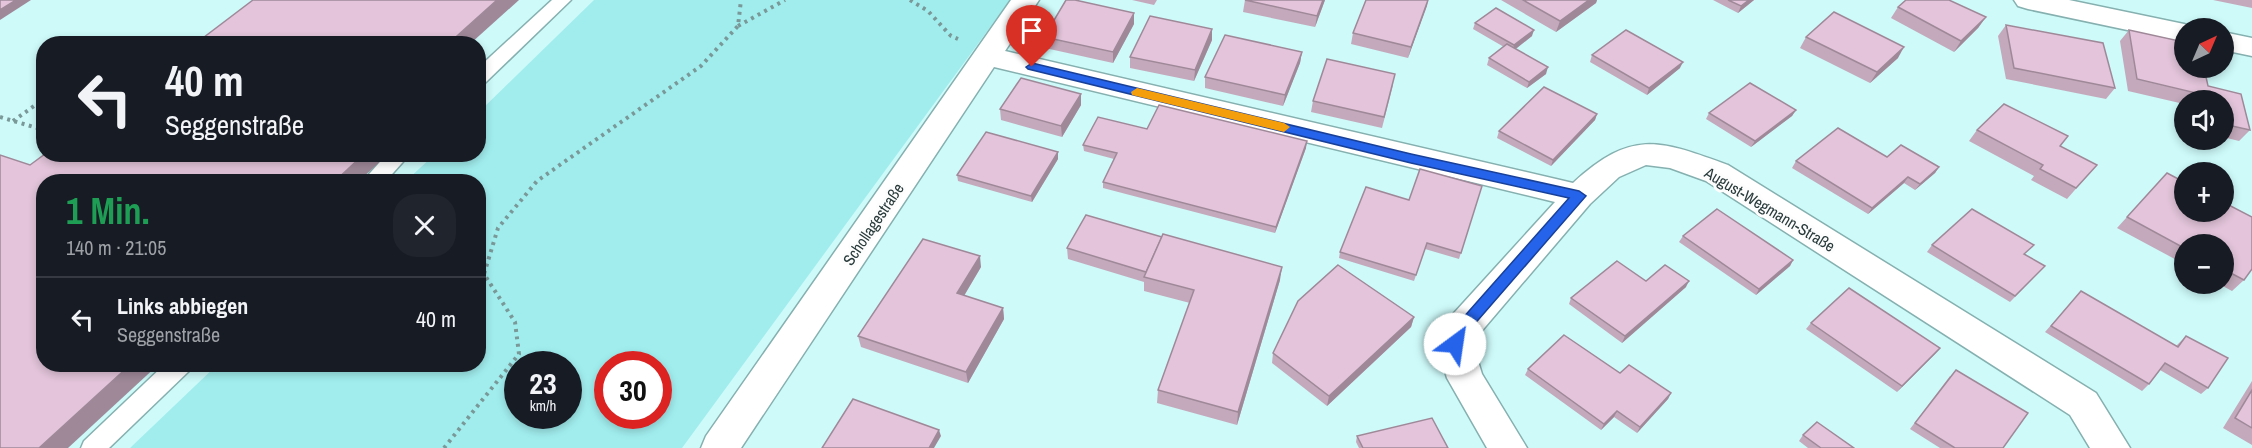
<!DOCTYPE html>
<html lang="de">
<meta charset="utf-8">
<style>
:root{--surface:#171b24;--page:#20242c;--text:#f1f3f6;--muted:#9ea1a6;--line:#363941}
body{margin:0;font-family:"Archivo Narrow",sans-serif;background:var(--page);color:var(--text);height:100vh;display:flex;flex-direction:column;font-size:22px;white-space:nowrap}
*{box-sizing:border-box;margin:0}
p{font-size:20px;color:var(--muted)}
.icon{flex:none;width:33px;height:33px;fill:none;stroke:currentColor;stroke-width:2;stroke-linecap:round;stroke-linejoin:round}
.map{position:relative;flex:1;overflow:hidden}
.drawer{position:absolute;left:36px;top:174px;width:450px;height:198px;display:flex;flex-direction:column;background:var(--surface);border-radius:24px;box-shadow:0 3px 9px #0003}
.drawer>*{flex:none}
.banner{position:absolute;left:36px;top:36px;width:450px;height:126px;border-radius:24px;box-shadow:0 3px 9px #0003;background:#171b24;color:var(--text);overflow:hidden}
.needle{width:39px;rotate:44deg}
.tools{position:absolute;left:2174px;top:18px;display:grid;gap:12px}
.tools a{display:grid;place-items:center;width:60px;height:60px;border-radius:50%;background:var(--surface);box-shadow:0 3px 9px #0003;font-size:30px}
.speed{position:absolute;left:504px;top:351px;display:flex;gap:12px;font-size:30px;font-weight:700;text-align:center}
.speed>*{display:grid;place-content:center;width:78px;height:78px;border-radius:50%;background:var(--surface);box-shadow:0 3px 9px #0003;line-height:1}
.speed small{font-size:15px;font-weight:400}
.speed .limit{border:9px solid #d22;background:#fff;color:#111}
.pin{position:absolute;display:grid;place-items:center;width:51px;height:51px;color:#fff;margin:-62px -26px;border-radius:50% 50% 50% 0;rotate:-45deg;box-shadow:0 0 6px #0007}
.pin .icon{rotate:45deg}
.me{position:absolute;width:66px;margin:-33px;rotate:31deg;stroke-linejoin:round;filter:drop-shadow(0 0 4px #0008)}
.turn{display:flex;align-items:center;gap:21px;height:126px;padding:0 30px;font-size:27px}
.turn .icon{width:78px;height:78px;stroke-width:2.5}
.turn b{display:block;font-size:42px;line-height:51px}
.round{display:grid;place-items:center;flex:none;width:63px;height:63px;border-radius:24px;background:var(--page)}
.headline{display:flex;align-items:center;justify-content:space-between;height:102px;padding:0 30px}
h1{font-size:36px;font-weight:800;line-height:45px;color:#1e9e55}
ul{padding:0;list-style:none}
li{display:flex;align-items:center;gap:18px;height:84px;padding:0 30px;border-top:2px solid var(--line)}
li div{flex:1}
li b{display:block;font-size:22px}
li em{font-style:normal}
.map>svg:first-child{display:block}
.green{fill:#a1edee;fill-rule:evenodd}
.lines{fill:none;stroke-linecap:round;stroke-linejoin:round}
.lane-casing{stroke:#86b0b0;stroke-width:3}
.street-casing{stroke:#86b0b0;stroke-width:3}
.path{stroke:#7a9898;stroke-width:4;stroke-dasharray:3 4.5;stroke-linecap:butt}
.lane{fill:#fff;fill-rule:evenodd}
.street{fill:#fff;fill-rule:evenodd}
.wall{fill:#c3a9bb}
.shaded-wall{fill:#9f8999}
.building{fill:#e3c4da;stroke:#9f8999;stroke-width:1.5}
.route{fill:#2563eb;stroke:#184099;stroke-width:1.5}
.slow{fill:#f59e0b}
.labels{text-anchor:middle;stroke-width:6;stroke-linejoin:round;paint-order:stroke}
.street-label{font-size:16px;fill:#2a3b3b;stroke:#fdfdfd}
</style>
<div class="map">
<svg width="2252" height="448" viewBox="0 0 2252 448">
<rect width="100%" height="100%" fill="#cefafa"/>
<path class="green" d="M594 0H1010L682 448H130L217 365 478 364V182L406 181 434 155 478 154 479 112ZM568 364V416H518V364ZM658 364V416H608V364Z"/>
<g class="lines">
<defs>
<g id="lane">
<path d="M552 0H571L485 83 478 85V68Z"/>
<path d="M387 154H410L385 182H362Z"/>
<path d="M165 364H192L189 371 109 448H81L84 441Z"/>
</g>
<g id="street">
<path d="M1011 0H1039L1005 51 1573 183C1632 129 1659 140 1728 165L2096 393 2130 448H2090L2070 415 1706 181 1670 168 1646 165 1619 177 1590 204 1480 333 1473 345 1482 374 1527 448H1487L1447 378 1437 344 1454 313 1555 202 994 67 741 448H701L706 436Z"/>
<path d="M2014 0H2069L2184 24 2195 28H2184V42L2028 9 2018 6Z"/>
<path d="M2223 32 2252 38V56L2223 50Z"/>
</g>
</defs>
<use href="#lane" class="lane-casing"/>
<use href="#street" class="street-casing"/>
<g class="path">
<path d="M910 0 928 11 951 36 958 39"/>
<path d="M738 26 785 0"/>
<path d="M0 117 44 130"/>
<path d="M13 121 44 99"/>
<path d="M444 448 519 354 515 322 484 274 498 228 537 181 701 66 738 26 741 0"/>
</g>
<use href="#lane" class="lane"/>
<use href="#street" class="street"/>
</g>
<g class="wall">
<path d="M1132 0H1157L1154 5Z"/>
<path d="M1245 0H1325L1315 27 1243 12Z"/>
<path d="M1366 0H1428L1408 58 1351 44 1353 33Z"/>
<path d="M1501 0H1597L1596 3 1556 32Z"/>
<path d="M1713 0H1754L1738 13Z"/>
<path d="M2213 0H2252V8Z"/>
<path d="M1898 7 1986 17 1978 28 1954 52 1891 18Z"/>
<path d="M1475 23 1532 36 1515 49 1546 74 1527 88 1487 65 1489 58 1504 47 1473 29Z"/>
<path d="M1134 24 1113 63 1045 48 1044 37Z"/>
<path d="M2006 25 2115 88 2106 99 2006 79 1998 36Z"/>
<path d="M2129 30 2184 42V68H2204L2208 86 2241 94 2250 130 2239 141 2223 137V100H2184V104L2128 91 2120 41Z"/>
<path d="M1806 37 1898 58 1870 83 1800 48Z"/>
<path d="M1212 40 1194 81 1130 68V57Z"/>
<path d="M1302 52 1300 63 1283 106 1205 88V77Z"/>
<path d="M1592 55 1680 68 1647 95 1590 62Z"/>
<path d="M1393 85 1382 128 1311 112 1313 101Z"/>
<path d="M1081 94V105L1062 137 1001 120 1000 109Z"/>
<path d="M1796 110 1792 116 1751 147 1706 119 1709 113Z"/>
<path d="M1597 114 1595 120 1551 166 1497 138 1499 131Z"/>
<path d="M1147 129 1306 148 1275 233 1103 188V182L1114 159 1084 151 1083 145Z"/>
<path d="M1977 130 2068 136 2060 146 2087 176 2067 199 2031 180 2034 176 1969 141Z"/>
<path d="M1887 157 1939 167 1935 173 1915 190 1904 183 1868 214 1792 168 1796 161Z"/>
<path d="M1058 159 1032 202 958 181 957 175Z"/>
<path d="M2167 173 2184 182V212H2223V202L2252 217V269L2244 280 2232 291 2219 284H2223V244H2184V264L2117 228Z"/>
<path d="M1482 186 1459 259 1425 249 1414 281 1339 258 1340 252 1409 200Z"/>
<path d="M1683 236 1793 260 1790 266 1756 295 1679 242Z"/>
<path d="M1932 245 2025 255 2045 266 2010 302 1927 252Z"/>
<path d="M1067 248 1280 280 1237 425 1157 403 1158 390 1190 303 1144 291V282L1068 259Z"/>
<path d="M981 267 964 296 1003 308 1004 319 968 383 861 347 858 336Z"/>
<path d="M1646 281 1686 287 1622 343 1569 304 1571 298Z"/>
<path d="M2081 291 2176 346 2186 336 2208 388 2201 394 2160 370 2149 384 2142 391 2045 332Z"/>
<path d="M1414 317 1411 327 1327 406 1272 363 1273 353Z"/>
<path d="M1811 323 1940 348 1897 392 1806 329Z"/>
<path d="M1528 369 1620 373 1671 393 1668 399 1637 433 1614 417 1601 430 1525 375Z"/>
<path d="M1950 376 2003 448H1940L1910 429Z"/>
<path d="M2252 381V445L2223 428Z"/>
<path d="M1803 435 1854 448H1808L1799 441Z"/>
<path d="M1357 436 1448 448H1359L1356 442Z"/>
</g>
<g class="shaded-wall">
<path d="M16 0H31L0 20V10Z"/>
<path d="M497 0H519L470 44H448Z"/>
<path d="M1323 0H1325L1315 27 1317 16Z"/>
<path d="M1428 0 1427 6 1408 58 1411 47Z"/>
<path d="M1589 0H1597L1596 3 1556 32 1560 21Z"/>
<path d="M1749 0H1754L1738 13 1741 6Z"/>
<path d="M1134 13V24L1113 63V52Z"/>
<path d="M1986 17 1978 28 1954 52 1961 41Z"/>
<path d="M1212 29V40L1194 81 1195 70Z"/>
<path d="M1534 30 1532 36 1512 52 1514 45Z"/>
<path d="M1904 47 1898 58 1870 83 1877 72Z"/>
<path d="M1302 52 1300 63 1283 106 1285 95Z"/>
<path d="M1683 62 1680 68 1647 95 1649 88Z"/>
<path d="M1548 67 1546 74 1527 88 1529 82Z"/>
<path d="M1081 94V105L1062 137 1061 126Z"/>
<path d="M1796 110 1792 116 1751 147 1755 141Z"/>
<path d="M1597 114 1595 120 1551 166 1553 160Z"/>
<path d="M1307 141 1306 148 1275 233 1276 227Z"/>
<path d="M1058 152V159L1032 202 1031 196Z"/>
<path d="M364 154H388L358 182H334Z"/>
<path d="M1939 167 1935 173 1915 190 1920 184Z"/>
<path d="M1908 177 1904 183 1868 214 1872 208Z"/>
<path d="M980 256 981 267 959 304 957 293Z"/>
<path d="M1793 260 1790 266 1756 295 1759 289Z"/>
<path d="M1282 267 1280 280 1237 425 1238 412Z"/>
<path d="M1689 281 1686 287 1622 343 1625 336Z"/>
<path d="M1003 308 1004 319 968 383 966 372Z"/>
<path d="M1414 317 1411 327 1327 406 1329 396Z"/>
<path d="M1940 348 1935 354 1897 392 1902 386Z"/>
<path d="M131 364H159L68 448H39Z"/>
<path d="M1671 393 1668 399 1637 433 1640 427Z"/>
<path d="M1617 411 1614 417 1601 430 1604 424Z"/>
<path d="M939 430 941 436 934 448H929Z"/>
</g>
<g class="building">
<path d="M0 0H16L0 10Z"/>
<path d="M253 0H497L448 44H195Z"/>
<path d="M1066 0H1075L1134 13 1113 52 1044 37Z"/>
<path d="M1245 0H1323L1317 16Z"/>
<path d="M1366 0H1428L1411 47 1353 33Z"/>
<path d="M1523 0H1589L1560 21Z"/>
<path d="M1728 0H1749L1741 6Z"/>
<path d="M1906 0H1949L1986 17 1961 41 1898 7Z"/>
<path d="M1496 8 1534 30 1514 45 1475 23Z"/>
<path d="M1834 12 1904 47 1877 72 1806 37Z"/>
<path d="M1150 16 1212 29 1195 70 1130 57Z"/>
<path d="M2006 25 2103 43 2115 88 2014 68Z"/>
<path d="M1626 30 1683 62 1649 88 1592 55Z"/>
<path d="M2129 30 2184 42V68H2204L2208 86 2241 94 2250 130 2223 124V100H2210L2209 96 2137 79Z"/>
<path d="M1225 35 1302 52 1285 95 1205 77Z"/>
<path d="M1507 44 1548 67 1529 82 1489 58Z"/>
<path d="M1327 59 1395 74 1384 117 1313 101Z"/>
<path d="M1021 78 1081 94 1061 126 1000 109Z"/>
<path d="M1750 83 1796 110 1755 141 1709 113Z"/>
<path d="M1544 87 1597 114 1553 160 1499 131Z"/>
<path d="M2004 104 2068 136 2060 146 2097 165 2076 188 2040 169 2043 165 1977 130Z"/>
<path d="M1159 105 1307 141 1276 227 1103 182 1117 153 1083 145 1098 117 1147 129Z"/>
<path d="M1838 128 1887 157 1901 145 1939 167 1920 184 1908 177 1872 208 1796 161Z"/>
<path d="M986 132 1058 152 1031 196 957 175Z"/>
<path d="M45 154H364L334 182H44V364H131L39 448H0V155L30 165Z"/>
<path d="M1420 169 1482 186 1461 253 1427 243 1416 275 1340 252 1366 187 1409 200Z"/>
<path d="M2167 173 2184 182V212H2223V202L2252 217V269L2244 280 2223 269V244H2184V248L2127 217Z"/>
<path d="M1717 209 1793 260 1759 289 1683 236Z"/>
<path d="M1972 209 2034 245 2024 254 2045 266 2015 296 1932 245Z"/>
<path d="M1086 215 1162 237 1146 272 1067 248Z"/>
<path d="M1163 234 1282 267 1238 412 1158 390 1194 290 1144 277Z"/>
<path d="M923 239 980 256 957 293 1003 308 966 372 858 336Z"/>
<path d="M1617 261 1646 281 1665 265 1689 281 1625 336 1571 298Z"/>
<path d="M1338 265 1414 317 1329 396 1273 353 1298 301Z"/>
<path d="M1849 288 1940 348 1902 386 1811 323Z"/>
<path d="M2081 291 2178 347 2186 336 2228 358 2208 388 2165 363 2149 384 2051 326Z"/>
<path d="M1564 335 1620 373 1629 365 1671 393 1640 427 1617 411 1604 424 1528 369Z"/>
<path d="M1956 370 2028 413 2003 448H1955L1915 423Z"/>
<path d="M2252 390V428L2235 418Z"/>
<path d="M853 399 939 430 929 448H822Z"/>
<path d="M1432 418 1448 448H1363L1357 436Z"/>
<path d="M1817 422 1854 448H1821L1803 435Z"/>
</g>
<path class="route" d="M1032 63 1411 154 1579 191 1586 196 1472 327 1461 348H1450L1448 344 1462 319 1569 198 1411 163 1028 69 1026 67Z"/>
<path class="slow" d="M1137 88 1284 123 1290 127 1284 132 1132 95 1131 92Z"/>
<g class="labels">
<g class="street-label">
<text transform="translate(1770 209) rotate(31)" y="6">August-Wegmann-Straße</text>
<text transform="translate(873 224) rotate(-56)" y="6">Schollagestraße</text>
</g>
</g>
</svg>
<div class="tools">
<a><svg class="needle" viewBox="-14 -14 28 28"><path d="M0-13l5 13h-10z" fill="#e53935"/><path d="M0 13l5-13h-10z" fill="#9ea1a6"/></svg></a>
<a><svg class="icon" aria-label="sound" viewBox="0 0 24 24"><path d="M4 9h4l5-4v14l-5-4H4zM17 9q2 3 0 6"/></svg></a>
<a>+</a>
<a>−</a>
</div>
<div class="speed"><div>23<small>km/h</small></div><div class="limit">30</div></div>
<div class="pin" style="left:1032px;top:67px;background:#d93025"><svg class="icon" aria-label="arrive" viewBox="0 0 24 24"><path d="M6 21V4h12l-3 4 3 4H6"/></svg></div>
<svg class="me" style="left:1455px;top:344px" viewBox="-20 -20 40 40"><circle r="19" fill="#fff"/><path d="M0-13L10 11 0 6-10 11z" fill="#2563eb"/></svg>
<div class="banner">
<div class="turn"><svg class="icon" aria-label="left" viewBox="0 0 24 24"><path d="M17 20v-9H6M10 6l-5 5 5 5"/></svg><div><b>40 m</b>Seggenstraße</div></div>
</div>
<section class="drawer">
<div class="headline"><div><h1>1 Min.</h1><p>140 m · 21:05</p></div><a class="round"><svg class="icon" aria-label="close" viewBox="0 0 24 24"><path d="M6 6l12 12M18 6L6 18"/></svg></a></div>
<ul>
<li><svg class="icon" aria-label="left" viewBox="0 0 24 24"><path d="M17 20v-9H6M10 6l-5 5 5 5"/></svg><div><b>Links abbiegen</b><p>Seggenstraße</p></div><em>40 m</em></li>
</ul>
</section>
</div>
